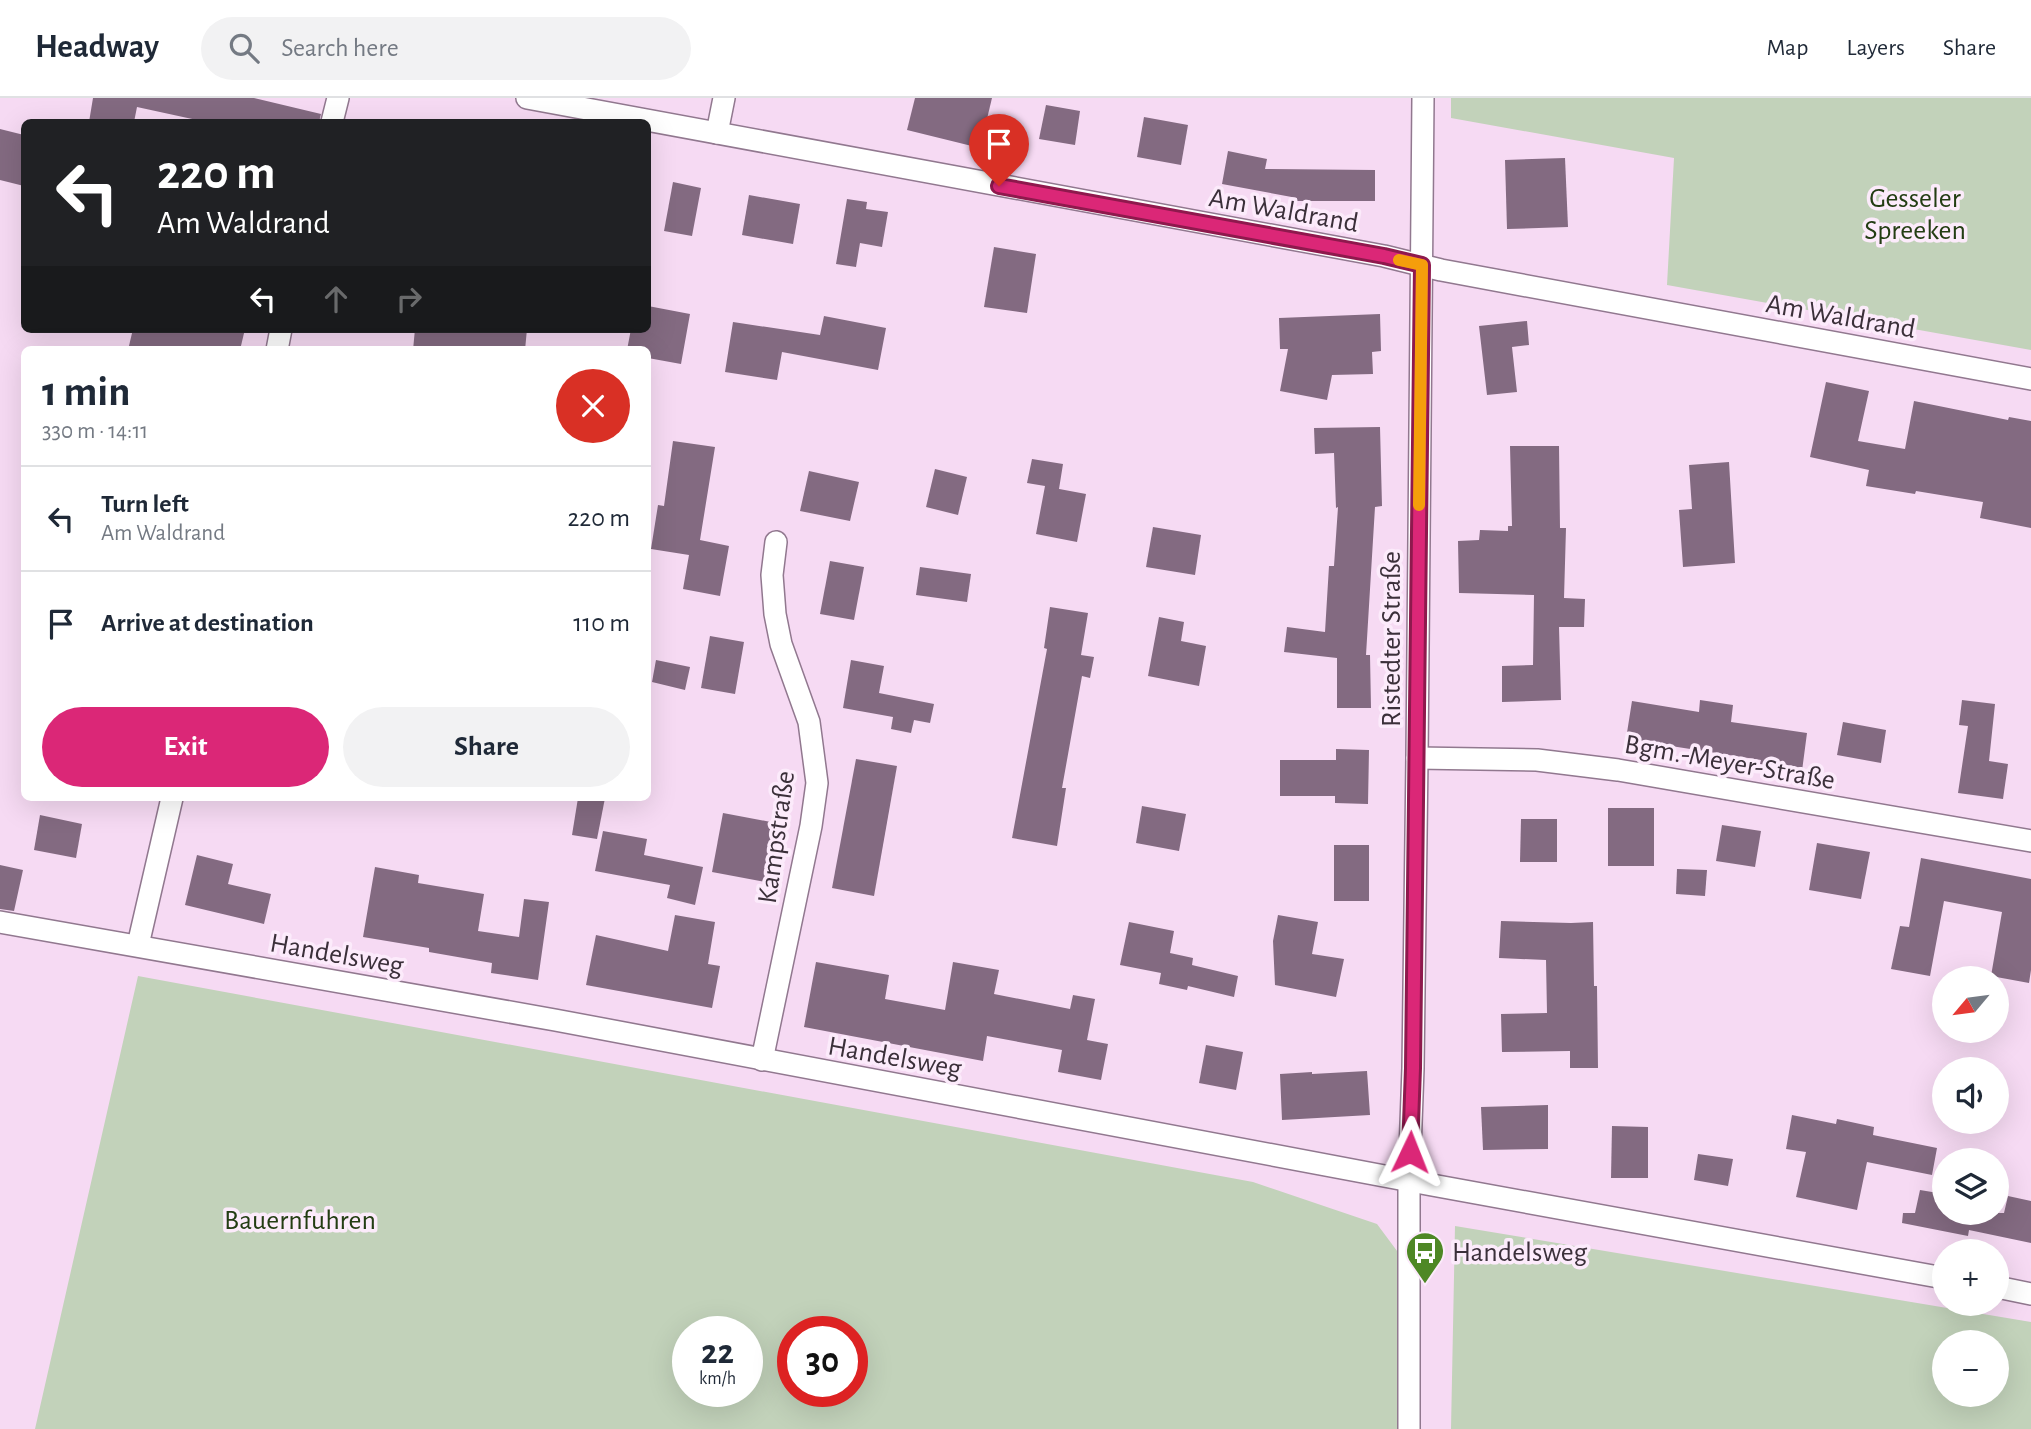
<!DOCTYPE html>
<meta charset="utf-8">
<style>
:root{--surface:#fff;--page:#f2f2f3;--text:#1f2937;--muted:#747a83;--line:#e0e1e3;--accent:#db2777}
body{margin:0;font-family:"Alegreya Sans",sans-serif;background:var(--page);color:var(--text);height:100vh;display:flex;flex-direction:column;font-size:26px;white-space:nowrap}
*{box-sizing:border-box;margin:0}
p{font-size:23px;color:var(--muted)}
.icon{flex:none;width:38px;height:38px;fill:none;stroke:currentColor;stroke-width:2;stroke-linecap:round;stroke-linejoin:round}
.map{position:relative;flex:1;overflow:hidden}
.sheet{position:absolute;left:21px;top:248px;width:630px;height:455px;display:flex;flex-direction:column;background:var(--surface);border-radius:10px;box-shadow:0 7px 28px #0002}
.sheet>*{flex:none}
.guide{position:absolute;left:21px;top:21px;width:630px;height:214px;border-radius:10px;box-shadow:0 7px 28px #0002;background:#202124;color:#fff;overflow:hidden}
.needle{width:46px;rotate:241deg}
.tools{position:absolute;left:1932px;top:868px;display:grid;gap:14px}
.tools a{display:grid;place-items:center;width:77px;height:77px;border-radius:50%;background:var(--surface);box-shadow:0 7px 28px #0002;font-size:35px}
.speed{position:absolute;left:672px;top:1218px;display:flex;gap:14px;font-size:35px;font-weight:700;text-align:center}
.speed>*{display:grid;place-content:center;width:91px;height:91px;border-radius:50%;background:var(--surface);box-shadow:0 7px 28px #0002;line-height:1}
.speed small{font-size:18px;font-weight:400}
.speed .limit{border:10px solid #d22;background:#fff;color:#111}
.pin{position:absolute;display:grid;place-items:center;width:60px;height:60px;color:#fff;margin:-72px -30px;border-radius:50% 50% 50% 0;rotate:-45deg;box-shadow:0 0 7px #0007}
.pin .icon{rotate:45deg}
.me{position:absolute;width:77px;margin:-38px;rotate:2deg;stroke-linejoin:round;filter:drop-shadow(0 0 5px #0008)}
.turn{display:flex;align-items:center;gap:24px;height:147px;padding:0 21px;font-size:32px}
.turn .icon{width:91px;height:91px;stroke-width:2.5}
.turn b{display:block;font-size:49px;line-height:60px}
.lanes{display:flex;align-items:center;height:66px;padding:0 21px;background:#0003;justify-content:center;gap:35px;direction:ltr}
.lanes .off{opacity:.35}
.round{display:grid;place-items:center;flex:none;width:74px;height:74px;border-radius:37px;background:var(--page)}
.headline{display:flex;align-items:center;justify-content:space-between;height:119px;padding:0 21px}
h1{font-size:42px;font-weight:700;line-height:52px}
.button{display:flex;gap:14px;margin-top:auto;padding:14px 21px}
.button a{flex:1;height:80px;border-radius:42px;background:var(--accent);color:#fff;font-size:28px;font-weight:700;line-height:80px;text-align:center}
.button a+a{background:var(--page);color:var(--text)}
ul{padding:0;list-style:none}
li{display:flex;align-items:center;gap:21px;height:105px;padding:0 21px;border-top:2px solid var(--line)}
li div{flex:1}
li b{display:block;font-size:26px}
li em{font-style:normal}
header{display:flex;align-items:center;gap:42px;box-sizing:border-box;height:98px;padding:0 35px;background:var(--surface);border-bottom:2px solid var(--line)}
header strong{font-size:33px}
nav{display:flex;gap:38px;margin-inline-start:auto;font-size:24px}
.search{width:490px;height:63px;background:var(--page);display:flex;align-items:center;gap:18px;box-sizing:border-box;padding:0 24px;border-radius:38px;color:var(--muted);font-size:26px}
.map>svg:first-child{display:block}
.green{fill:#c2d2ba;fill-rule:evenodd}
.building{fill:#836a81}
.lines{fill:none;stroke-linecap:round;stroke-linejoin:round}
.street-casing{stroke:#91788f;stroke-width:24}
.street{stroke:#fff;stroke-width:21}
.route-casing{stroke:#8e194d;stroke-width:18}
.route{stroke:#db2777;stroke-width:12}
.slow{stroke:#f59e0b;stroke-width:12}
.labels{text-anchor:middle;stroke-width:7;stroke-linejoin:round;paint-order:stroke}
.park-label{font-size:28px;fill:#233d13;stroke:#fcebfb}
.street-label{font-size:28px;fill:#3b303a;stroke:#fcebfb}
.poi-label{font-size:28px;fill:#3b303a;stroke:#fcebfb;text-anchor:start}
</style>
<header>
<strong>Headway</strong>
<div class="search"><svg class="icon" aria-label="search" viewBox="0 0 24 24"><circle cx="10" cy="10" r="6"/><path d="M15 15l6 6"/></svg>Search here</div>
<nav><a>Map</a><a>Layers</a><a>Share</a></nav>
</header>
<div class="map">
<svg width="2031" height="1331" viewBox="0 0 2031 1331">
<rect width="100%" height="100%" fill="#f6daf3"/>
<g class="green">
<path d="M1451 0H2031V252L1667 187 1674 60 1451 20Z"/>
<path d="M138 878 1253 1084 1377 1126 1403 1161 1400 1331H35ZM688 1234H747V1293H688ZM793 1234H852V1293H793Z"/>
<path d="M1455 1128 2031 1224V1331H1451ZM1944 1244H1997V1297H1944Z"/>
</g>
<g class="building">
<path d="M93 0H254L321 16 319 24H206L137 9 134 24H89Z"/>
<path d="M915 0H992L980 50 907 32Z"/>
<path d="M1046 7 1080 13 1075 47 1039 41Z"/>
<path d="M1144 19 1188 27 1181 67 1137 59Z"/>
<path d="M0 31 24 37V88L0 82Z"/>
<path d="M1228 53 1267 61 1265 71 1375 72V103H1297V100L1222 86Z"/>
<path d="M1565 60 1568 129 1507 131 1505 62Z"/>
<path d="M673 84 701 90 692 138 664 133Z"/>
<path d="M749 97 800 106 793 146 742 137Z"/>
<path d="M847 101 867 104 866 111 888 114 882 149 860 145 856 169 836 166Z"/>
<path d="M994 149 1036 156 1027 215 984 209Z"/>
<path d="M648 208 690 216 681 266 648 260V252H627L631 231H648Z"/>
<path d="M1380 216 1381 253 1372 254 1373 276 1332 277 1327 302 1280 293 1288 251H1280L1279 220Z"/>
<path d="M824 218 886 230 878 272 782 254 777 282 725 274 733 224 820 237Z"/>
<path d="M1527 223 1529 247 1512 249 1517 294 1487 297 1479 228Z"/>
<path d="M133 231H245L240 252H128Z"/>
<path d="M415 231H527L525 252H413Z"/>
<path d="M1826 284 1869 293 1858 343 1905 351 1914 303 2008 322 2009 319 2031 323V430L1980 420 1983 404 1916 393 1915 396 1866 388 1869 372 1810 359Z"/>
<path d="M1380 329 1382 408 1375 409 1366 557H1370L1371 610H1337V560L1284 554 1287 529 1325 534 1329 468H1334L1338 409 1336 410 1334 355 1315 356 1314 330Z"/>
<path d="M673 343 715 349 700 442 729 448 720 498 683 491 689 457 651 451 658 407 664 408Z"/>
<path d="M1510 348H1559L1560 430H1566L1564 500 1585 501 1584 529H1559L1561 602 1502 604V568L1533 567 1534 497 1459 495 1458 443 1479 442 1480 432 1508 433V428H1512Z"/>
<path d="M1032 361 1063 366 1059 391 1054 390 1086 396 1077 444 1036 436 1045 388 1027 385Z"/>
<path d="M1729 364 1735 465 1683 469 1679 412 1692 411 1689 367Z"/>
<path d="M935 371 967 379 958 417 926 409Z"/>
<path d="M809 373 859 384 850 423 800 413Z"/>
<path d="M1153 429 1201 437 1195 477 1146 469Z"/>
<path d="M830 463 864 469 854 522 820 516Z"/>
<path d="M920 469 971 476 967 504 916 497Z"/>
<path d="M1050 509 1088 515 1081 557 1094 559 1090 580 1082 578 1062 690H1066L1057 748 1012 740 1047 551 1044 550Z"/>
<path d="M1159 519 1184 524 1181 543 1206 548 1199 588 1148 578Z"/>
<path d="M710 538 744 544 735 596 701 590Z"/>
<path d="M656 562 690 569 685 592 652 584Z"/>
<path d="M851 562 884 568 879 595 934 606 930 625 914 622 911 635 891 631 893 619 843 610Z"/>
<path d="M1700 602 1733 607 1731 624 1807 635 1802 673 1760 666 1761 662 1626 641 1632 603 1699 614Z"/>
<path d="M1962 602 1995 606 1989 663 2008 666 2003 701 1958 695 1968 628 1959 627Z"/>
<path d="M1843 624 1886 632 1881 665 1837 657Z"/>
<path d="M1336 651 1369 652 1368 706 1335 705V698H1280V662H1336Z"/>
<path d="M856 661 897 668 874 798 832 790Z"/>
<path d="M578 700H605L597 741 572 737Z"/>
<path d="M1142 708 1186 716 1179 753 1136 745Z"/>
<rect x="1608" y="710" width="46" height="58"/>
<path d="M723 715 776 725 765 784 712 774Z"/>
<path d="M40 717 82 726 76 760 34 752Z"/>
<path d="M1521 721H1557V764H1520Z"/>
<path d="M1722 727 1761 733 1755 769 1716 763Z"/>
<path d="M603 733 647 741 644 757 703 769 695 807 667 800 670 787 595 773Z"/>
<path d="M1817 745 1870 754 1861 801 1809 792Z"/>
<rect x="1334" y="747" width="35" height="56"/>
<path d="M197 757 233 766 228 786 271 796 264 826 185 807Z"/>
<path d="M1921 760 2031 781V872L2029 885 1991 878 2002 814 1944 803 1930 878 1891 871 1900 828 1909 829Z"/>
<path d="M0 767 23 772 14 813 0 811Z"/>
<path d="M375 769 419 777 418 785 484 796 478 833 519 839 524 801 549 804 538 882 491 875 492 865 429 854V850L363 839Z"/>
<path d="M1677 771 1707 772 1705 798 1676 796Z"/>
<path d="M675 817 715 824 708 866 720 868 712 910 586 887 596 837 668 853Z"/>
<path d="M1278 817 1318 824 1312 856 1344 861 1336 899 1275 887 1273 843Z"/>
<path d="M1501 823 1571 825 1593 824 1594 888H1597L1598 970H1570V953L1502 954 1501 916 1547 915 1546 862 1499 860Z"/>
<path d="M1129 824 1174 833 1170 855 1193 860 1192 867 1238 878 1234 899 1188 888 1187 892 1159 886 1161 875 1120 867Z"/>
<path d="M816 864 889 877 885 901 945 912 953 864 999 872 994 896 1070 911 1073 897 1095 901 1087 942 1108 946 1101 982 1058 974 1062 952 987 938 983 963 804 929Z"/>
<path d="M1206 947 1243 954 1236 992 1199 985Z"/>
<path d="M1367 973 1370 1017 1282 1022 1280 976 1312 974V976Z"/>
<path d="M1548 1007V1051L1483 1052 1481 1009Z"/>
<path d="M1792 1017 1836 1026 1837 1021 1874 1029 1873 1037 1937 1050 1932 1077 1867 1064 1857 1112 1796 1099 1806 1054 1786 1051Z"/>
<path d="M1612 1028 1648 1029V1080H1611Z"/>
<path d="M1698 1056 1733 1061 1728 1088 1694 1082Z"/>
<path d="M1920 1092 1944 1096V1115H2004L2008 1098 2031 1103V1145L1969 1132 1968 1138 1902 1125 1903 1115H1915Z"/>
</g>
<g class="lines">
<defs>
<g id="street">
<path d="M527 0 1384 158 1441 172 2031 281"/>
<path d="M332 24 338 0"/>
<path d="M717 35 724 0"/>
<path d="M277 252 281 231"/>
<path d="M1417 660 1537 662 1618 672 2031 743"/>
<path d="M0 824 555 922 1432 1087 1944 1180"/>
<path d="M138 847 172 700"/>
<path d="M762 962 811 728 817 685 809 624 781 546 775 516 772 477 776 444"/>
<path d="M1997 1189 2031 1196"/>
<path d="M1409 1331V1081L1413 970 1417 660 1423 0"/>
</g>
</defs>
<use href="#street" class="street-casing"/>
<use href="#street" class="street"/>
</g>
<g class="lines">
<defs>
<path id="route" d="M999 88 1384 158 1422 167 1413 970 1410 1054"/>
</defs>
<use href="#route" class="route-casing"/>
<use href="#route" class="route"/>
<path class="slow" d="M1399 162 1422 167 1419 407"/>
</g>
<defs>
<symbol id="bus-pin" viewBox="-11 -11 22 30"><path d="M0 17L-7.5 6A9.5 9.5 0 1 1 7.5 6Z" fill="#4e8825" stroke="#fcebfb"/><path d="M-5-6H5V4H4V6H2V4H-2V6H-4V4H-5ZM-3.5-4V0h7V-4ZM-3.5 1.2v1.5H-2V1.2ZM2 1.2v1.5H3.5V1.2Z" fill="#fff"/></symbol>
</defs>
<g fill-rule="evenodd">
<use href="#bus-pin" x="1403" y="1131" width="44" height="60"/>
</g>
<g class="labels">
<g class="park-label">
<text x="1915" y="109">Gesseler<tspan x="1915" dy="32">Spreeken</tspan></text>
<text x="300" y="1131">Bauernfuhren</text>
</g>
<g class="street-label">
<text transform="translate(1284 111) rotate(10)" y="10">Am Waldrand</text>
<text transform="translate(1841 217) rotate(10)" y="10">Am Waldrand</text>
<text transform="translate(1390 541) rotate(-90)" y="10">Ristedter Straße</text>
<text transform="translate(1730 663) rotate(10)" y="10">Bgm.-Meyer-Straße</text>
<text transform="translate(775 739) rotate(-82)" y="10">Kampstraße</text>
<text transform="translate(337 855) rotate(10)" y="10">Handelsweg</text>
<text transform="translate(895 958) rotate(10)" y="10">Handelsweg</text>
</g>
<g class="poi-label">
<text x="1452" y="1163">Handelsweg</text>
</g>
</g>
</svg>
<div class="tools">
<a><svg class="needle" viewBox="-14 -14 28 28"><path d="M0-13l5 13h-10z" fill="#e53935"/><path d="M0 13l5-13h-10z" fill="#747a83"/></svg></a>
<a><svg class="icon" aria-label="sound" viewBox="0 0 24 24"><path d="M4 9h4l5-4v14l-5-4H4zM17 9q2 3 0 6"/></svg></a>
<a><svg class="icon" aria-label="layers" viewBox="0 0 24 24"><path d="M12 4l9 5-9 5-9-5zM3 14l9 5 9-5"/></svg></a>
<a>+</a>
<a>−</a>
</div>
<div class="speed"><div>22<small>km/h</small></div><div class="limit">30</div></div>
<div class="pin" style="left:999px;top:88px;background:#d93025"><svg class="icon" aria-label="arrive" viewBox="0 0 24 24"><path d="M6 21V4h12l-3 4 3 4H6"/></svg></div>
<svg class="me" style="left:1410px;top:1054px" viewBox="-20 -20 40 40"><path d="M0-17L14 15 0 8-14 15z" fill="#db2777" stroke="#fff" stroke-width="4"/></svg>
<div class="guide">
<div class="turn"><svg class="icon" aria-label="left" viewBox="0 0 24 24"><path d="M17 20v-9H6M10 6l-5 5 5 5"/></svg><div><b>220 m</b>Am Waldrand</div></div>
<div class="lanes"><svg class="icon" aria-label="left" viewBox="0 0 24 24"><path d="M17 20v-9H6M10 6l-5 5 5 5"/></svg><svg class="icon off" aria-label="ahead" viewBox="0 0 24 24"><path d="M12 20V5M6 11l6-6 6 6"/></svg><svg class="icon off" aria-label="right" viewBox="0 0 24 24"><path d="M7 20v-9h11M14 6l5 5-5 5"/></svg></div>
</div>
<section class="sheet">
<div class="headline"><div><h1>1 min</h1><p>330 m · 14:11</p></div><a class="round" style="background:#d93025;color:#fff"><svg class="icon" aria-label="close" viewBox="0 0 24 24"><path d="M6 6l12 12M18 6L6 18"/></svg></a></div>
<ul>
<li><svg class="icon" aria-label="left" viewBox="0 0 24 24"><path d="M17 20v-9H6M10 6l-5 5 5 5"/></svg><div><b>Turn left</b><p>Am Waldrand</p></div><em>220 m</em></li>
<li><svg class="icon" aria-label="arrive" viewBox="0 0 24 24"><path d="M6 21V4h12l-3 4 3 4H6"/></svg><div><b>Arrive at destination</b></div><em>110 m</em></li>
</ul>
<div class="button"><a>Exit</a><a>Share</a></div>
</section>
</div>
